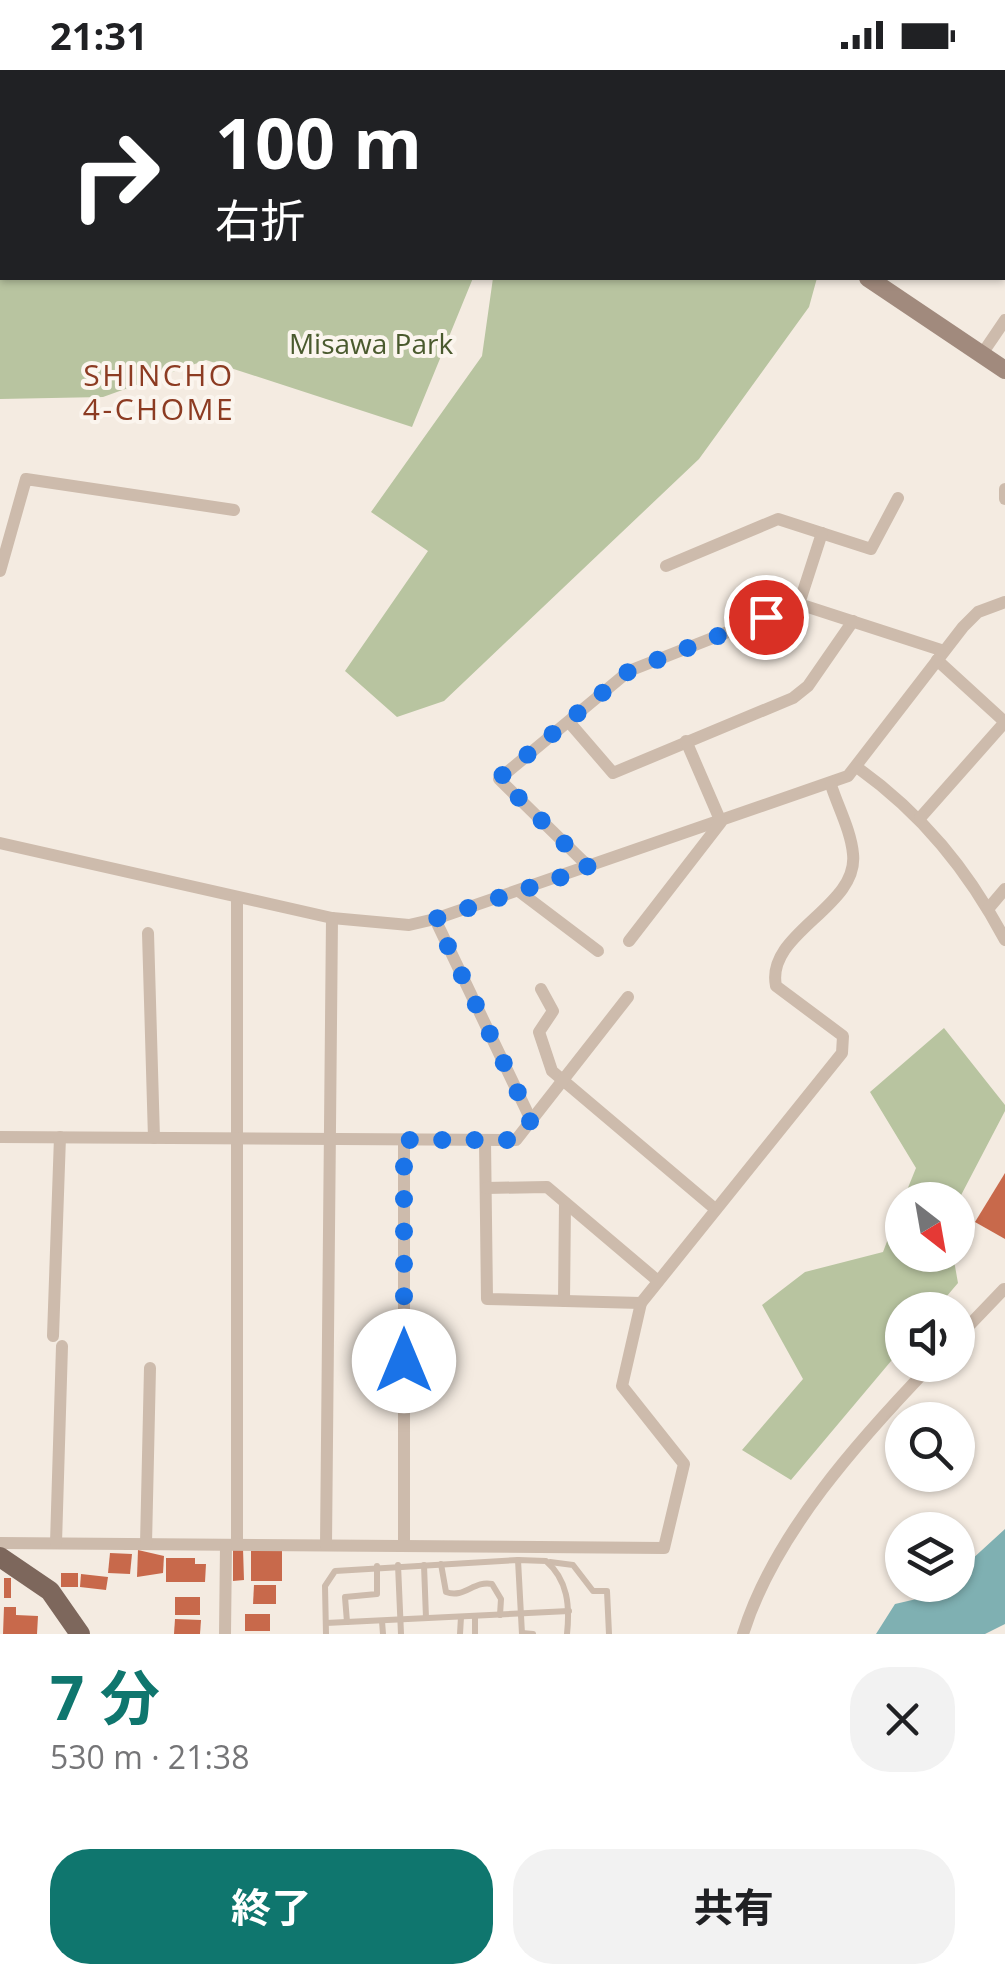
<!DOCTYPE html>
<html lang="ja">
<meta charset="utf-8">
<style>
:root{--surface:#fff;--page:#f2f2f2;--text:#202124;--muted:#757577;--accent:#0f766e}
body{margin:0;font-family:"Open Sans","Noto Sans JP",sans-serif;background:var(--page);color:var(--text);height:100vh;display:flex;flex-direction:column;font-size:38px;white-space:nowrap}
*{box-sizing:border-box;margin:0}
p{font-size:32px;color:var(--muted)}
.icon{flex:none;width:55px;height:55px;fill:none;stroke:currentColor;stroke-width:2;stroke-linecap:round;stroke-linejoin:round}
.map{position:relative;height:1564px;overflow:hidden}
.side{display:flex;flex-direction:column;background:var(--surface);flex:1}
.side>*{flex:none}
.guide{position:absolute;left:0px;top:0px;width:1005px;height:210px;box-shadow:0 2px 8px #0004;background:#202124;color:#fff;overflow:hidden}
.needle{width:65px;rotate:149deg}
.fabs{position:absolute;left:885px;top:1112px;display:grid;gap:20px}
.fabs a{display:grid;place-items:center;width:90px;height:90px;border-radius:50%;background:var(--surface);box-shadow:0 2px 8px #0004;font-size:50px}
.pin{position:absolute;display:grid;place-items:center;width:85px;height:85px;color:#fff;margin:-42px;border:5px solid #fff;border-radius:50%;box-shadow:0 2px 10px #0007}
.me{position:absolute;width:110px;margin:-55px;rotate:0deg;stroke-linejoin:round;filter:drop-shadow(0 0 8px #0008)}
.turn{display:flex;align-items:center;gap:35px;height:210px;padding:0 50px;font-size:45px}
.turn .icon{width:130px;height:130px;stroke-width:2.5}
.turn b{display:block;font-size:70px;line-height:85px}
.round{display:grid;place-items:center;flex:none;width:105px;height:105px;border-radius:40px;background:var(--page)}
.overview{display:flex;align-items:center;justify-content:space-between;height:170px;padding:0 50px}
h1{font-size:60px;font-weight:700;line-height:75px;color:var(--accent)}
.cta{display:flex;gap:20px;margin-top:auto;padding:20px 50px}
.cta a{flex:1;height:115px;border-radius:40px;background:var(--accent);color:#fff;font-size:40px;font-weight:700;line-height:115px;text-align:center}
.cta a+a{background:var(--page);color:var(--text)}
.status{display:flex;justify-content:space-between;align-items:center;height:70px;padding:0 50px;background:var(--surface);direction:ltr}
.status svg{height:28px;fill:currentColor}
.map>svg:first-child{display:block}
.green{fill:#b8c4a0}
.water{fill:#7fb0b2}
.building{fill:#c8694b}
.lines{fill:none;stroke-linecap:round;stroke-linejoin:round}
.lane{stroke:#cdbbac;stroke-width:6}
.street{stroke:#cdbbac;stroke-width:12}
.secondary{stroke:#a18a7d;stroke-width:18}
.primary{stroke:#7d675c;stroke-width:20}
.route{stroke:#1a73e8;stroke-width:18;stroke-dasharray:0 32.4}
.labels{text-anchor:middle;stroke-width:8;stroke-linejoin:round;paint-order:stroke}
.park-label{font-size:28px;fill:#4a5a2e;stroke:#fbf5ee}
.neighbourhood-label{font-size:30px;letter-spacing:2.5px;fill:#8c3b22;stroke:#fbf5ee}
</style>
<div class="status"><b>21:31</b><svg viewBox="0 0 49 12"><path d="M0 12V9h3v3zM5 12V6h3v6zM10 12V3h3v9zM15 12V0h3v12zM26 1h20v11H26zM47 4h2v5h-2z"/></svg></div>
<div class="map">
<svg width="1005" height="1564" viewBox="0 0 1005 1564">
<rect width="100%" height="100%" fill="#f4ebe1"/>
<g class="green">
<path d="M0 0H463L2 2V208H473L412 357 206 290 103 327 0 329Z"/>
<path d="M676 0H1005V83L1002 2Z"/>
<path d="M493 208H817L809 237 699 389 444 631 397 647 345 601 428 481 371 442 482 286Z"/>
<path d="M944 958 1005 1035V1041L958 1131 903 1130 916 1098 870 1022Z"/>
<path d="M902 1132V1185H953L958 1213 935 1240H902V1278L791 1410 742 1380 803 1309 762 1235 805 1202 883 1182Z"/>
</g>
<path class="water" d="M1005 1459V1554L985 1564H876L895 1534 938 1524 945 1515H958V1502Z"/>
<g class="building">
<path d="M1005 1103V1169L975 1152Z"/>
<path d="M243 1479 244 1510 233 1511V1480Z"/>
<path d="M138 1480 164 1486 163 1503 137 1507Z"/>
<rect x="251" y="1481" width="31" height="30"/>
<path d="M110 1483 132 1484 130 1504 108 1503Z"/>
<path d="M166 1488H195V1494H206L205 1512H166Z"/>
<rect x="61" y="1503" width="17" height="14"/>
<path d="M81 1504 108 1507 106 1520 80 1517Z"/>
<rect x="4" y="1508" width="7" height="20"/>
<path d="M254 1515H276V1534H253Z"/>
<rect x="175" y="1527" width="25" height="18"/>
<path d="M4 1537H16V1545L38 1546 37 1564H3Z"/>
<rect x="245" y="1544" width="25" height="17"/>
<path d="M175 1549 201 1550 200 1564H174Z"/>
</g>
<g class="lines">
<g class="lane">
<path d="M518 1490 522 1564"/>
<path d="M550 1492 573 1495 593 1521H607L609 1564"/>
<path d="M441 1494 446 1522C464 1529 474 1510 492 1514L501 1529 500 1545"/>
<path d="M398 1495 401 1564"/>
<path d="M424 1495 426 1548"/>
<path d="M475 1546V1564"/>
<path d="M382 1551 383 1564"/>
<path d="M347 1552 345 1527 377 1524V1496"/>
<path d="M326 1553 569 1541"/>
<path d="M522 1563 533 1564"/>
<path d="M326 1564 325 1516 335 1501 518 1490 546 1491C568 1510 570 1536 567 1564"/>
<path d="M460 1564 461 1547"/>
</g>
<g class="street">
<path d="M982 284 1005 250"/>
<path d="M1005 419V429"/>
<path d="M666 496 778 449 871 479 898 428"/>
<path d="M0 501 26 409 234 440"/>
<path d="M799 534 822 463"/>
<path d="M569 652 613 703 793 628 808 616 853 551"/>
<path d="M858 698C922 744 968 800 1005 870"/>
<path d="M920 748 1005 652 937 590"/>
<path d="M0 773 332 848 409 855 435 849 848 706 963 557 978 542 1005 532"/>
<path d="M589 797 499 709 629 601 799 534 944 581"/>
<path d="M520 822 598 881"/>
<path d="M237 829V1474"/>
<path d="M988 839 1005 819"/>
<path d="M435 849 531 1050"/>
<path d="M148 863 154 1068"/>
<path d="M629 871 721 752 686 671"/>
<path d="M541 919 553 941 539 962 552 1001 714 1138"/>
<path d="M0 1067 516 1070 628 927"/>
<path d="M404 1070V1475"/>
<path d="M485 1071 487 1229 641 1233"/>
<path d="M486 1118 547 1117 658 1211"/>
<path d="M564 1231 565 1133"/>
<path d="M53 1266 60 1067"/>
<path d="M958 1267 1004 1219"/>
<path d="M0 1473 664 1478 684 1394 622 1316 641 1233 842 983 843 966 776 916C765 863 859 837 853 784 851 761 838 737 831 715"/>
<path d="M56 1473 62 1276"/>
<path d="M146 1474 150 1298"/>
<path d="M326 1475 332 848"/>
<path d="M225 1564 226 1475"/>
<path d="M743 1564C774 1464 860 1369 931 1295"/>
</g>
<g class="secondary">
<path d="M542 0 544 2"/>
<path d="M868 208 1005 300"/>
</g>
<path class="primary" d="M0 1487 50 1521 80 1564"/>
</g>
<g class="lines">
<path class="route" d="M404 1291V1070H516L531 1050 435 849 589 798 499 708 629 601 766 547"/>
</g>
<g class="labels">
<g class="park-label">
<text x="371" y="284">Misawa Park</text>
</g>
<g class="neighbourhood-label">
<text x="159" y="316">SHINCHO<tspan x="159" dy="34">4-CHOME</tspan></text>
</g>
</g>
</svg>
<div class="fabs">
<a><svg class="needle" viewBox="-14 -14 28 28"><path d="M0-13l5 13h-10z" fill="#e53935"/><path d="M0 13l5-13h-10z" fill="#757577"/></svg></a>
<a><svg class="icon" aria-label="sound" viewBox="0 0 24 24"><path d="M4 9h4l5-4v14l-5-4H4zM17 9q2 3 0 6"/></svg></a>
<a><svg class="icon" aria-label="search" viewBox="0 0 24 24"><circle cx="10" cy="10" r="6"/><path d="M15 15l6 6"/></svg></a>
<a><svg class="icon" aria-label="layers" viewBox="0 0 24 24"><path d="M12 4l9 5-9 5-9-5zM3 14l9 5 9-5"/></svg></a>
</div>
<div class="pin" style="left:766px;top:547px;background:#d93025"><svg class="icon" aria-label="arrive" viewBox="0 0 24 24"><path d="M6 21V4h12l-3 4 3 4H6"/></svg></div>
<svg class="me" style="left:404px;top:1291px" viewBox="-20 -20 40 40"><circle r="19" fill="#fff"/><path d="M0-13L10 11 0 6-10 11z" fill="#1a73e8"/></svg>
<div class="guide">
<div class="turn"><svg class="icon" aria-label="right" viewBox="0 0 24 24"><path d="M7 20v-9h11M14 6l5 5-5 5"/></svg><div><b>100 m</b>右折</div></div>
</div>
</div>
<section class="side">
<div class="overview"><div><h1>7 分</h1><p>530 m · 21:38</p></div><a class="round"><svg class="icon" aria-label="close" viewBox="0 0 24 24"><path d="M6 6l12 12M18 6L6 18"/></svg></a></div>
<div class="cta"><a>終了</a><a>共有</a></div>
</section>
